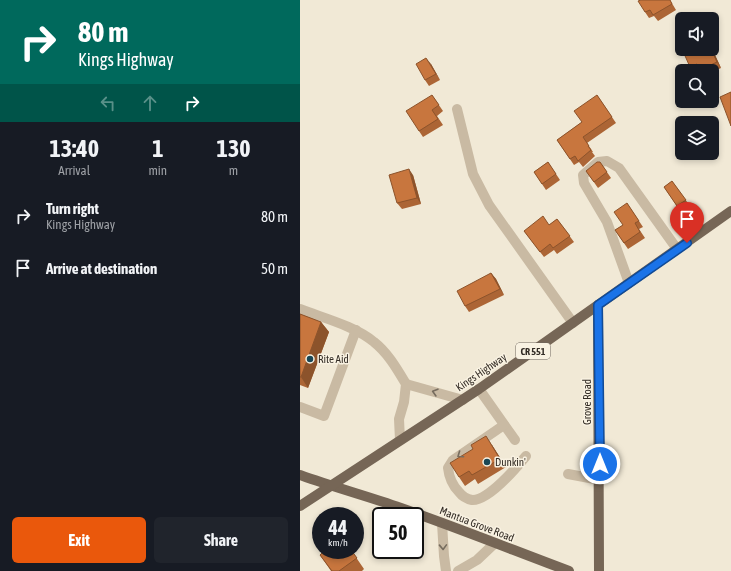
<!DOCTYPE html>
<style>
:root{--surface:#171b24;--page:#20242c;--text:#f1f3f6;--muted:#9ea1a6;--accent:#ea580c}
body{margin:0;font-family:"Asap Condensed",sans-serif;background:var(--page);color:var(--text);height:100vh;display:flex;flex-direction:column;font-size:15px;white-space:nowrap}
*{box-sizing:border-box;margin:0}
p{font-size:13px;color:var(--muted)}
.icon{flex:none;width:22px;height:22px;fill:none;stroke:currentColor;stroke-width:2;stroke-linecap:round;stroke-linejoin:round}
.map{position:relative;flex:1;overflow:hidden}
.details{display:flex;flex-direction:column;background:var(--surface);width:300px}
.details>*{flex:none}
.hud{background:#00695c;color:#fff;overflow:hidden}
.buttons{position:absolute;left:375px;top:12px;display:grid;gap:8px}
.buttons a{display:grid;place-items:center;width:44px;height:44px;border-radius:6px;background:var(--surface);box-shadow:0 2px 6px #0003;font-size:20px}
.speed{position:absolute;left:12px;top:507px;display:flex;gap:8px;font-size:20px;font-weight:700;text-align:center}
.speed>*{display:grid;place-content:center;width:52px;height:52px;border-radius:50%;background:var(--surface);box-shadow:0 2px 6px #0003;line-height:1}
.speed small{font-size:10px;font-weight:400}
.speed .limit{border:2px solid #111;border-radius:6px;background:#fff;color:#111}
.pin{position:absolute;display:grid;place-items:center;width:34px;height:34px;color:#fff;margin:-41px -17px;border-radius:50% 50% 50% 0;rotate:-45deg;box-shadow:0 0 4px #0007}
.pin .icon{rotate:45deg}
.me{position:absolute;width:44px;margin:-22px;rotate:0deg;stroke-linejoin:round;filter:drop-shadow(0 0 3px #0008)}
.turn{display:flex;align-items:center;gap:14px;height:84px;padding:0 12px;font-size:18px}
.turn .icon{width:52px;height:52px;stroke-width:2.5}
.turn b{display:block;font-size:28px;line-height:34px}
.lanes{display:flex;align-items:center;height:38px;padding:0 12px;background:#0003;justify-content:center;gap:20px;direction:ltr}
.lanes .off{opacity:.35}
.eta{display:flex;justify-content:space-evenly;align-items:center;height:68px;text-align:center}
.eta b{font-size:24px;font-weight:700;line-height:28px}
.cta{display:flex;gap:8px;margin-top:auto;padding:8px 12px}
.cta a{flex:1;height:46px;border-radius:6px;background:var(--accent);color:#fff;font-size:16px;font-weight:700;line-height:46px;text-align:center}
.cta a+a{background:var(--page);color:var(--text)}
ul{padding:0;list-style:none}
li{display:flex;align-items:center;gap:12px;height:52px;padding:0 12px}
li div{flex:1}
li b{display:block;font-size:15px}
li em{font-style:normal}
main{display:flex;flex:1;min-height:0}
.map>svg:first-child{display:block}
.lines{fill:none;stroke-linecap:round;stroke-linejoin:round}
.minor{stroke:#c9baa3;stroke-width:10}
.major{stroke:#766656;stroke-width:10}
.wall{fill:#ac6535}
.shaded-wall{fill:#8c532b}
.building{fill:#c8763e;stroke:#8c532b}
.oneway{stroke:#766c5e}
.route-casing{stroke:#114b97;stroke-width:10}
.route{stroke:#1a73e8;stroke-width:7}
.poi-dot{fill:#1a4755;stroke:#f9f2e2;stroke-width:1.5}
.labels{text-anchor:middle;stroke-width:3;stroke-linejoin:round;paint-order:stroke}
.shield{fill:#f9f2e2;stroke:#6e675e;stroke-width:1}
.shield-label{font-size:10px;font-weight:bold;fill:#332c25}
.poi-label{font-size:11px;fill:#332c25;stroke:#f9f2e2;text-anchor:start}
.street-label{font-size:11px;fill:#332c25;stroke:#f9f2e2}
</style>
<main>
<section class="details">
<div class="hud">
<div class="turn"><svg class="icon" aria-label="right" viewBox="0 0 24 24"><path d="M7 20v-9h11M14 6l5 5-5 5"/></svg><div><b>80 m</b>Kings Highway</div></div>
<div class="lanes"><svg class="icon off" aria-label="left" viewBox="0 0 24 24"><path d="M17 20v-9H6M10 6l-5 5 5 5"/></svg><svg class="icon off" aria-label="ahead" viewBox="0 0 24 24"><path d="M12 20V5M6 11l6-6 6 6"/></svg><svg class="icon" aria-label="right" viewBox="0 0 24 24"><path d="M7 20v-9h11M14 6l5 5-5 5"/></svg></div>
</div>
<div class="eta">
<div><b>13:40</b><p>Arrival</p></div>
<div><b>1</b><p>min</p></div>
<div><b>130</b><p>m</p></div>
</div>
<ul>
<li><svg class="icon" aria-label="right" viewBox="0 0 24 24"><path d="M7 20v-9h11M14 6l5 5-5 5"/></svg><div><b>Turn right</b><p>Kings Highway</p></div><em>80 m</em></li>
<li><svg class="icon" aria-label="arrive" viewBox="0 0 24 24"><path d="M6 21V4h12l-3 4 3 4H6"/></svg><div><b>Arrive at destination</b></div><em>50 m</em></li>
</ul>
<div class="cta"><a>Exit</a><a>Share</a></div>
</section>
<div class="map">
<svg width="431" height="571" viewBox="0 0 431 571">
<rect width="100%" height="100%" fill="#f1e9d6"/>
<g class="lines">
<g class="minor">
<path d="M157 109 173 174 189 205 273 323"/>
<path d="M329 283 307 222 284 183 283 175 298 162 307 161 319 168 377 249"/>
<path d="M0 309C23 318 55 326 74 342 88 353 97 369 106 384L104 402 99 419 100 440"/>
<path d="M106 384 163 400"/>
<path d="M179 389 215 440"/>
<path d="M0 407 24 416 56 330"/>
<path d="M204 425 153 460 148 468C149 477 152 485 159 492 162 496 167 499 172 500 188 501 217 467 226 456"/>
<path d="M268 474 300 480"/>
<path d="M142 523 144 556 146 571"/>
<path d="M158 571 177 560 195 543"/>
</g>
<g class="major">
<path d="M298 305 299 571"/>
<path d="M0 475C33 487 67 496 101 508 158 528 213 550 269 571"/>
<path d="M0 506 179 389 431 211"/>
</g>
</g>
<g class="wall">
<path d="M341 0H370L376 10 358 21 354 16 349 18 345 12Z"/>
<path d="M406 51 415 55 421 68 412 72V71H401L400 70 399 71H393L390 67Z"/>
<path d="M131 64 140 80 129 86 125 80Z"/>
<path d="M132 95 143 111 137 116 143 125 123 137 119 131Z"/>
<path d="M297 95 316 123 287 143 293 152H292L295 156 283 167 279 162 274 165 257 140 282 122Z"/>
<path d="M248 162 260 180 246 190 234 172Z"/>
<path d="M300 162 311 178 298 188 286 171Z"/>
<path d="M113 175 121 204 102 209 97 203Z"/>
<path d="M372 181 390 206 381 212 364 187Z"/>
<path d="M327 203 343 227 339 229 345 238 328 249 315 230 323 225Z"/>
<path d="M257 219 274 242 257 254 254 250 244 257 224 231 249 225Z"/>
<path d="M191 273 196 279 204 295 169 312 165 306Z"/>
<path d="M0 314 21 322 29 332 8 388 0 385Z"/>
<path d="M192 445 206 467 178 484 175 479 165 486 159 477Z"/>
<path d="M23 550H51L64 569 62 571H31L20 555 24 552Z"/>
</g>
<g class="shaded-wall">
<path d="M411 49 415 55 421 68 417 62Z"/>
<path d="M126 58 131 64 140 80 136 74Z"/>
<path d="M109 169 113 175 121 204 117 198Z"/>
<path d="M191 273 196 279 204 295 200 289Z"/>
<path d="M21 322 29 332 8 388 1 377Z"/>
<path d="M186 436 192 445 206 467 200 459Z"/>
</g>
<g class="building">
<path d="M341 0H370L372 4 353 15 350 10 345 12 338 1Z"/>
<path d="M382 32V49L376 35Z"/>
<path d="M382 49H403L404 51 411 49 417 62 400 70 397 64 390 67Z"/>
<path d="M126 58 136 74 125 80 116 64Z"/>
<path d="M431 92V126L420 97Z"/>
<path d="M132 95 139 105 132 110 138 119 119 131 106 111Z"/>
<path d="M297 95 312 117 283 137 289 146H288L291 150 278 161 275 156 270 159 257 140 282 122 274 111Z"/>
<path d="M248 162 256 174 242 184 234 172Z"/>
<path d="M297 162H300L307 172 294 182 286 171Z"/>
<path d="M109 169 117 198 97 203 89 175Z"/>
<path d="M372 181 386 200 377 206 364 187Z"/>
<path d="M327 203 339 221 335 223 340 232 324 243 315 230 323 225 314 212Z"/>
<path d="M243 216 249 225 257 219 270 236 253 248 250 244 240 252 224 231Z"/>
<path d="M191 273 200 289 165 306 157 291Z"/>
<path d="M0 314 21 322 1 377H0Z"/>
<path d="M186 436 200 459 172 475 169 471 159 477 150 463 173 449 171 445Z"/>
<path d="M21 531V547L13 537Z"/>
<path d="M23 550H51L57 558 39 571H32L20 555 24 551Z"/>
</g>
<defs><path id="oneway-chevron" d="M-2-3.5L2.5 0L-2 3.5" fill="none" stroke-width="1.6" stroke-linecap="round" stroke-linejoin="round"/></defs>
<g class="oneway">
<use href="#oneway-chevron" transform="translate(135 392) rotate(-164)"/>
<use href="#oneway-chevron" transform="translate(160 455) rotate(145)"/>
<use href="#oneway-chevron" transform="translate(143 547) rotate(88)"/>
</g>
<g class="lines">
<defs>
<path id="route" d="M300 464 298 305 387 243"/>
</defs>
<use href="#route" class="route-casing"/>
<use href="#route" class="route"/>
</g>
<g class="poi-dot">
<circle cx="10" cy="359" r="4"/>
<circle cx="187" cy="462" r="4"/>
</g>
<g class="labels">
<rect class="shield" x="216" y="343" width="34" height="16" rx="3"/>
<g class="shield-label">
<text x="233" y="355">CR 551</text>
</g>
<g class="poi-label">
<text x="18" y="363">Rite Aid</text>
<text x="195" y="466">Dunkin'</text>
</g>
<g class="street-label">
<text transform="translate(181 372) rotate(-34)" y="4">Kings Highway</text>
<text transform="translate(287 402) rotate(-90)" y="4">Grove Road</text>
<text transform="translate(177 524) rotate(21)" y="4">Mantua Grove Road</text>
</g>
</g>
</svg>
<div class="buttons">
<a><svg class="icon" aria-label="sound" viewBox="0 0 24 24"><path d="M4 9h4l5-4v14l-5-4H4zM17 9q2 3 0 6"/></svg></a>
<a><svg class="icon" aria-label="search" viewBox="0 0 24 24"><circle cx="10" cy="10" r="6"/><path d="M15 15l6 6"/></svg></a>
<a><svg class="icon" aria-label="layers" viewBox="0 0 24 24"><path d="M12 4l9 5-9 5-9-5zM3 14l9 5 9-5"/></svg></a>
</div>
<div class="speed"><div>44<small>km/h</small></div><div class="limit">50</div></div>
<div class="pin" style="left:387px;top:243px;background:#d93025"><svg class="icon" aria-label="arrive" viewBox="0 0 24 24"><path d="M6 21V4h12l-3 4 3 4H6"/></svg></div>
<svg class="me" style="left:300px;top:464px" viewBox="-20 -20 40 40"><circle r="17" fill="#1a73e8" stroke="#fff" stroke-width="3"/><path d="M0-11L8 9 0 5-8 9z" fill="#fff"/></svg>
</div>
</main>
